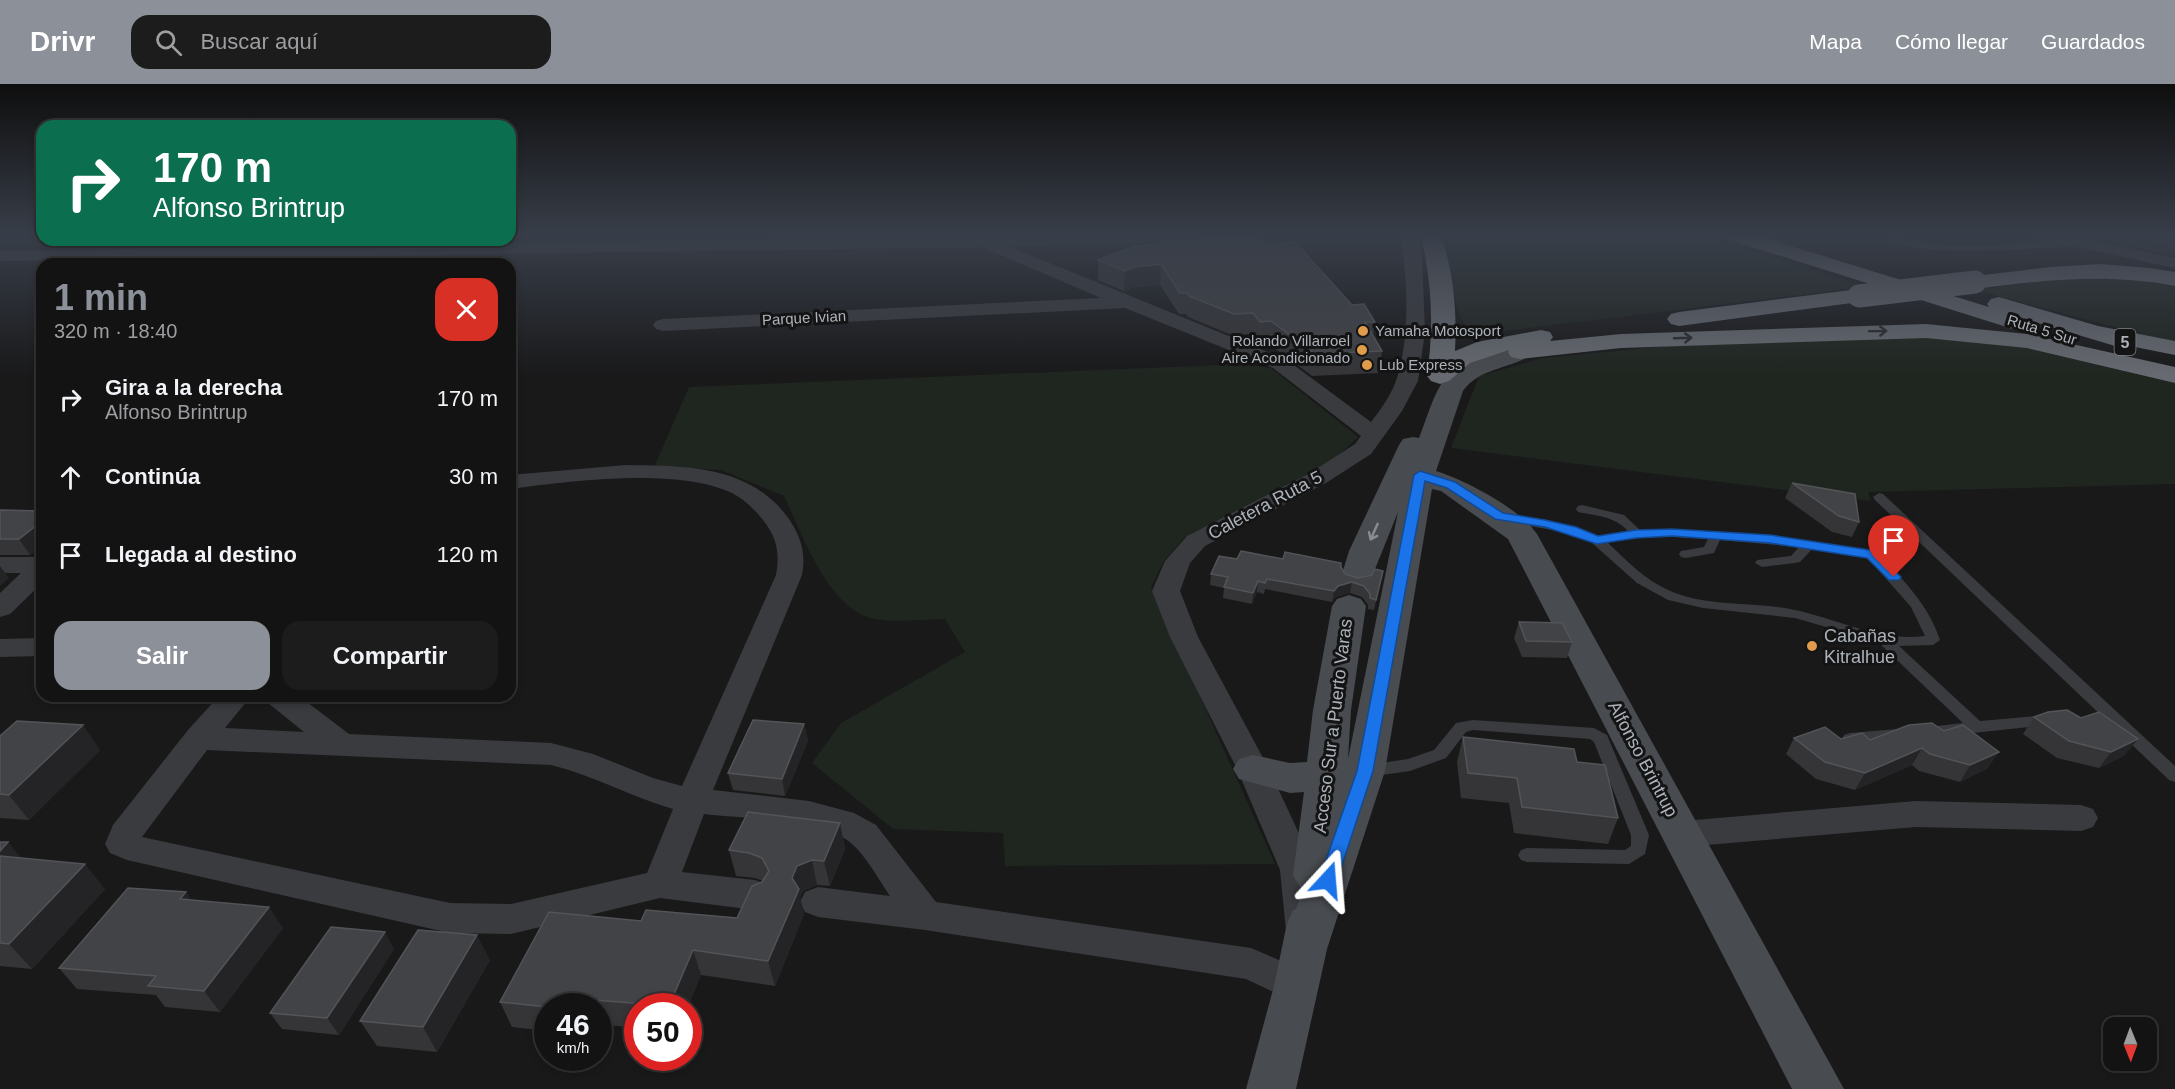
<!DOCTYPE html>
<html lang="es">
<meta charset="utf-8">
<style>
:root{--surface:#131314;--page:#1c1c1d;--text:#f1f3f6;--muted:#9d9ea0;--line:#323234;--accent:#8c9099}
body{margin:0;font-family:Arial,sans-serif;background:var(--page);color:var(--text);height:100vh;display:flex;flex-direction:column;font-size:22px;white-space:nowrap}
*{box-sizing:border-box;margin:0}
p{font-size:20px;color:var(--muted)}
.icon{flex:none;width:33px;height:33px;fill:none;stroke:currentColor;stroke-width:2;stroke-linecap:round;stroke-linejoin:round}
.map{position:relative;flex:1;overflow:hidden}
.sheet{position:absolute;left:36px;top:174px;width:480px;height:444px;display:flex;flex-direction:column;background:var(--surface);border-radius:18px;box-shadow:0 3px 9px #0003,0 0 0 2px var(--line)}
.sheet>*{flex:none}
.guide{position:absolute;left:36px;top:36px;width:480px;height:126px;border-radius:18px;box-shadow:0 3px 9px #0003,0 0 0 2px var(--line);background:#0b6e4f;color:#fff;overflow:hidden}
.needle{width:39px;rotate:179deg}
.tools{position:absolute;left:2103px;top:933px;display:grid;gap:12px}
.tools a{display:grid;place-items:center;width:54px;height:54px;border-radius:12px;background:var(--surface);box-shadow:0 3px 9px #0003,0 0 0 2px var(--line);font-size:30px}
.speed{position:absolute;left:534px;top:909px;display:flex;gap:12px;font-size:30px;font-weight:700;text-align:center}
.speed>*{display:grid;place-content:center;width:78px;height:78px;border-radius:50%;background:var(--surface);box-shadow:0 3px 9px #0003,0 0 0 2px var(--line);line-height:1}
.speed small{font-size:15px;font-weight:400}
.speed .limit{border:9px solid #d22;background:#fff;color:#111}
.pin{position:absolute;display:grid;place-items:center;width:51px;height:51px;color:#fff;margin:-62px -26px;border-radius:50% 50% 50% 0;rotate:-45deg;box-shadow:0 0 6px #0007}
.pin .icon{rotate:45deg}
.me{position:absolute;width:66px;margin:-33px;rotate:19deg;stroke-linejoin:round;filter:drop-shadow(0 0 4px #0008)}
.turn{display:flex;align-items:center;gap:21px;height:126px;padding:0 18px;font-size:27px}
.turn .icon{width:78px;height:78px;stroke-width:2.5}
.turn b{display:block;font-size:42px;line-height:51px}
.round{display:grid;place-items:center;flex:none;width:63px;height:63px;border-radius:18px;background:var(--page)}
.head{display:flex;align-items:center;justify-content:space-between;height:102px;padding:0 18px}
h1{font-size:36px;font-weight:600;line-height:45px;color:var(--accent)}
.action{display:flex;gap:12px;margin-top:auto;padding:12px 18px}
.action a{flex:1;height:69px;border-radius:18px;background:var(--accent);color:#fff;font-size:24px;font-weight:600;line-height:69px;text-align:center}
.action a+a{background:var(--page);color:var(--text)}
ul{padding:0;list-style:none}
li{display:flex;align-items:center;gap:18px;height:78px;padding:0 18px}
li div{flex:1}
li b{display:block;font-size:22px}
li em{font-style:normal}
header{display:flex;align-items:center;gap:36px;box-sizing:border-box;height:84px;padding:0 30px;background:var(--accent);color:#fff}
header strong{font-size:28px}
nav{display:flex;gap:33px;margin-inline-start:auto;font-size:21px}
.search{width:420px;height:54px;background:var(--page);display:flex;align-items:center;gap:15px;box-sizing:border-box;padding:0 21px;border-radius:18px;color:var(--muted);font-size:22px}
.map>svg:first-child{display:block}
.built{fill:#252527}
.green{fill:#1f251f}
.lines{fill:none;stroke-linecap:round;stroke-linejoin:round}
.lane{fill:#3a3b3f;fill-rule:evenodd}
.street{fill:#3a3b3f;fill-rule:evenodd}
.secondary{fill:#484b4f;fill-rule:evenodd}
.highway{fill:#676a70;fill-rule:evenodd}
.highway-bridge{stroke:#676a70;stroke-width:23}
.wall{fill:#353538}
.shaded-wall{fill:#242426}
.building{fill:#424346;stroke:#525458;stroke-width:1.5}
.oneway{stroke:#292a2c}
.oneway2{stroke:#898e94}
.route{fill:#1a73e8;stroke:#114b97;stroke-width:1.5}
.poi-dot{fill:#e09c4b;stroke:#141415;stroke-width:2}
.labels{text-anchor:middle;stroke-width:6;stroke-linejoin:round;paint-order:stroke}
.far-street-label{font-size:15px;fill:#acb2b9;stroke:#141415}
.far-poi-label{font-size:15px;fill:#acb2b9;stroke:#141415;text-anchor:start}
.shield{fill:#141415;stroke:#7e8388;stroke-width:1.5}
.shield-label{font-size:16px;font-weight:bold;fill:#acb2b9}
.street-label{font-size:18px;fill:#acb2b9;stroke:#141415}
.poi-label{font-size:18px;fill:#acb2b9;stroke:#141415;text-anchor:start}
</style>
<header>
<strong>Drivr</strong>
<div class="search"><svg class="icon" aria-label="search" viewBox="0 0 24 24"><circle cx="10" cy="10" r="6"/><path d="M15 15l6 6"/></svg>Buscar aquí</div>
<nav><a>Mapa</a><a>Cómo llegar</a><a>Guardados</a></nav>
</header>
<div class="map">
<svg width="2175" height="1005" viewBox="0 0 2175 1005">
<rect width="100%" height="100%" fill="#19191a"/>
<path class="built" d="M2077 152H2175V172L2131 162Z"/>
<g class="green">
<path d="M1443 152H1709L1865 203 1487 249C1479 247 1471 245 1465 240 1453 229 1450 172 1443 152Z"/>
<path d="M2083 191 2175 200V259L1976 206Z"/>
<path d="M1939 253 2010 259 2093 274 2175 299V400L1868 408 1871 417 1451 364 1479 292 1543 274 1668 262Z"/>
<path d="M1243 280 1271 284 1358 353 1330 379 1185 453 1164 477 1151 503 1275 780 1005 782 1003 749 893 745 812 679 841 639 965 568 945 535C923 535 897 539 875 535 829 527 802 450 784 412L721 386 654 383 689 303Z"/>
</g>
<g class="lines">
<g class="lane">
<path d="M1888 152H1896L1897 155C1956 167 2016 159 2076 156L2080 159 2076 162C2014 165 1951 173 1890 159Z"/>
<path d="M1879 409 1883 410 2175 682V698L2169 696 1875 416 1873 413Z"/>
<path d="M1582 421 1624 431 1640 446 1672 445 1770 451 1869 466 1894 454H1904L1905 457 1904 460 1879 471C1904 496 1929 522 1940 556L1933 561 1899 562 1980 637 2049 631 2054 632 2057 636 2054 640 2049 641 1925 654 1919 652 1917 648 1919 644 1963 639 1878 558 1795 534 1703 524 1668 516 1637 499 1592 459 1569 449 1507 438 1501 434 1507 430 1572 442 1598 452 1628 447C1614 432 1597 432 1578 428L1576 425 1578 422ZM1672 453 1708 455 1704 463 1681 467 1679 470 1681 473 1686 474 1714 469 1720 456 1799 463 1791 472 1757 476 1755 479 1762 483 1795 479 1800 478 1812 465 1867 473 1911 523 1925 552C1881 558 1837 535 1795 526 1754 517 1707 524 1668 506 1644 495 1626 476 1607 458L1636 454Z"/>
<path d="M1473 636 1594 644 1607 651 1649 751 1645 770 1629 780 1527 778 1521 776 1518 771 1521 766 1527 764 1625 766 1631 762V751L1594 658 1590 655 1473 646 1466 648 1446 674 1410 687 1368 693 1362 691 1360 687 1362 683 1368 681 1408 675 1434 666 1456 639Z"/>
<path d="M1897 645 1903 647 1905 651 1903 655 1850 661 1844 659 1842 655 1844 651 1850 649Z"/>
</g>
<g class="street">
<path d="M1025 152H1225L1223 156 1217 157 1008 162 1287 276 1371 338C1381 325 1392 310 1397 294 1410 253 1408 194 1400 152H1418L1422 174 1425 248 1418 297 1402 327 1371 370 1326 399 1205 462 1190 479 1180 507 1198 553 1269 685 1316 786 1322 847 1317 858 1304 862 1291 858 1286 847 1280 786 1237 685 1170 553 1152 507 1165 477 1187 452 1310 389 1355 360 1361 352 1273 284 1125 224 663 247 656 245 653 241 656 237 663 235 1101 214 982 163 0 177V167Z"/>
<path d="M2039 152H2071L2175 174V184L2048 157 2042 156Z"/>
<path d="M626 381C687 382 750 381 789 435 801 453 806 469 802 491L713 706 809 717 854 729 876 741 936 818 1251 864 1311 890 1316 902 1311 914 1297 919 1246 895 925 846 818 833 805 828 800 818 805 808 818 803 890 812C879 796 866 772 852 760 824 734 742 735 704 730L682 788 755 796 768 801 773 811 768 821 755 826 660 814 511 850 450 849 127 776 110 769 105 760 113 741 188 646 219 612H251L225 644 304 648 268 619 264 612H299L349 650 551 659 593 670 653 694 682 702 776 491C780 470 777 453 763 436 754 425 744 415 732 409 677 383 570 397 510 405V391ZM207 666 551 681C593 691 631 713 673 725L647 789 511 820 450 819 142 753Z"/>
<path d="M0 473H42V499L10 530 0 533V509L21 489H0Z"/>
<path d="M42 554V572L0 573V555Z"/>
<path d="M1916 717 2081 721 2093 725 2098 734 2093 743 2081 747 1916 743 1683 763 1671 759 1666 750 1671 741 1683 737Z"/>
</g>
<path class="secondary" d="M1520 261 1529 263 1532 268C1522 284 1481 281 1463 307L1436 387C1465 396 1519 424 1537 450L1844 1005H1792L1508 455 1441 407 1432 405 1385 687 1327 865 1296 1005H1246L1274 902 1287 839 1293 826 1296 825 1303 804 1300 803 1293 791 1304 708 1290 709 1239 695 1233 685 1239 675 1253 671 1290 679 1307 678 1313 626 1332 522 1337 515 1349 511 1361 515 1366 522 1351 626 1348 675 1398 428 1369 500 1357 503 1345 500 1341 493 1349 467 1399 361 1403 355 1413 353 1419 354C1428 332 1434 305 1451 287 1462 276 1504 265 1520 261Z"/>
<g class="highway">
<path d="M1421 152H1441C1454 189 1457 228 1455 267L1477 258 1541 246 1550 248 1553 253 1550 257 1621 250 1926 240 2027 250 2175 283V299L2027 264 1926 254 1621 264 1520 275 1511 273 1508 268 1509 266 1470 279 1449 297 1440 300 1431 297 1427 292C1434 243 1432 199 1421 152Z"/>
<path d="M1727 152H1758L1989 223 1987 220 1991 215 1999 213 2098 242 2175 257V271L2130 262 2122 264 2031 237 2033 240 2029 245 2021 247 2013 245 1730 156Z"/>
<path d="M2100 180 2150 184 2175 188V202C2107 189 2043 196 1975 205L1967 203 1964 198 1967 193 2050 183Z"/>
<path d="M1859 205 1867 207 1870 212 1867 217 1679 242 1671 240 1667 235 1671 230 1679 228Z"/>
</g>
<path class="highway-bridge" d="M1859 212 1975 198"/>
</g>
<g class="wall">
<path d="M1211 152H1256L1264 160 1375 238 1373 251 1382 267 1379 289 1312 292 1268 259H1258L1251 250 1232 251 1188 233 1186 230H1179L1160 201 1134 203 1124 207 1098 196V176L1210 155Z"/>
<path d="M2134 152H2175V164Z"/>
<path d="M1792 399 1859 438 1852 453 1832 448 1785 414Z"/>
<path d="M0 426 42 427V461L30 471H0Z"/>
<path d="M1237 475H1283L1358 494 1372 491 1383 487 1374 526 1368 525V521L1362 513 1350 509 1336 513 1332 518 1265 505 1264 510 1257 508 1252 520 1223 514 1224 504 1210 501 1211 490Z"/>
<path d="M1519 538 1572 558 1567 574 1522 573 1514 554Z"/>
<path d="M2034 633 2125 671 2099 684 2057 674 2023 650Z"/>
<path d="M804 640 808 657 785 712 733 706 728 689Z"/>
<path d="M1909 641 1988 684 1960 698 1919 687 1912 681 1855 706 1816 695 1786 670 1794 654 1870 656Z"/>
<path d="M0 652 100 666 29 736 0 734Z"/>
<path d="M1463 653 1577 678 1618 734 1608 760 1514 749 1509 719 1461 714 1457 678Z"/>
<path d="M840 739 845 765 830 802 817 801 803 807 800 813 804 830 775 902 701 891 688 922H638V944L598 940V922H548V947L512 943 500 918 641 837 737 834 763 797 755 794 736 792 729 766Z"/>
<path d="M0 758 22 774 105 805 32 885 0 882Z"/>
<path d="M192 816 283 844 220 928 165 923 156 911 77 905 59 884Z"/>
<path d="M394 865 339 951 282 945 270 929Z"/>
<path d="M490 876 437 968 377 962 360 937Z"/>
</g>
<g class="shaded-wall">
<path d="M1161 180 1160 201 1134 203 1124 207 1125 187 1135 183Z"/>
<path d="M42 437V461L30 471 19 455Z"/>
<path d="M0 482 9 494 0 502Z"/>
<path d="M1258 497 1257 508 1252 520 1253 509Z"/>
<path d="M1352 498 1350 509 1336 513 1332 518 1334 507 1338 502Z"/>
<path d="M804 640 808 657 785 712 782 695Z"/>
<path d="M83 641 100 666 29 736 9 711Z"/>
<path d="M2138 655 2125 671 2099 684 2111 668Z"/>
<path d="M1922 664 1912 681 1855 706 1865 689Z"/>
<path d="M1999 668 1988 684 1960 698 1970 681Z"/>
<path d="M840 739 845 765 830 802 824 777Z"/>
<path d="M8 758 29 783 0 777V767Z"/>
<path d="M812 776 817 801 803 807 800 813 804 830 775 902 768 877 792 794 797 782Z"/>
<path d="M85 780 105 805 32 885 9 860Z"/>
<path d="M186 808 201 829 180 815Z"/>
<path d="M269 823 283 844 220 928 204 907Z"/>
<path d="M385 848 394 865 339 951 327 934Z"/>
<path d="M477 851 490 876 437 968 423 943Z"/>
<path d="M693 866 701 891 688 922H669Z"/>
<path d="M569 914 573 922H564Z"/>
</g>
<g class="building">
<path d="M1213 152H1256L1264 160 1295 158 1352 221 1364 220 1375 238H1365L1382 267 1315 270 1271 237 1260 238 1253 229 1234 230 1189 212 1187 209H1180L1161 180 1135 183 1125 187 1098 176 1135 162 1215 155Z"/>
<path d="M1792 399 1855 410 1859 438 1839 432Z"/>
<path d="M0 426 42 427V437L19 455H0Z"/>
<path d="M1241 467 1283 475 1285 468 1341 479V483L1345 490 1358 494 1372 491 1375 485 1383 487 1376 516 1370 514V510L1364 502 1352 498 1338 502 1334 507 1267 495 1265 499 1258 497 1253 509 1224 503 1228 493 1211 490 1219 472 1237 475Z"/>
<path d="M1519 538 1562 539 1572 558 1526 557Z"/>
<path d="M2067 626 2081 634 2099 628 2138 655 2111 668 2069 657 2034 633 2048 628Z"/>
<path d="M753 636 804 640 782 695 728 689Z"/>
<path d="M17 637 83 641 9 711 0 710V652Z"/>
<path d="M1932 639 1944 647 1963 641 1999 668 1970 681 1930 670 1922 664 1865 689 1825 678 1794 654 1825 643 1841 655 1862 649 1870 656 1909 641Z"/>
<path d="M1463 653 1574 665 1577 678 1605 681 1618 734 1522 723 1517 694 1468 689Z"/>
<path d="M748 728 840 739 824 777 812 776 797 782 792 794 799 805 768 877 693 866 669 922 569 914 564 922 548 923 500 918 549 828 641 837 646 826 737 834 752 802 762 798 769 787 762 774 749 769 729 766Z"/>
<path d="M0 758H8L0 767Z"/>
<path d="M0 772 85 780 9 860 0 859Z"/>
<path d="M128 804 186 808 180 815 269 823 204 907 148 902 156 892 59 884Z"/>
<path d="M331 843 385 848 327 934 270 929Z"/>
<path d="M418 846 477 851 423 943 360 937Z"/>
</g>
<defs><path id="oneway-shaft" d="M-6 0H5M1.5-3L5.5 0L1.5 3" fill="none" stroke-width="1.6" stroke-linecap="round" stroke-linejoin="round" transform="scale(1.5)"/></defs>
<g class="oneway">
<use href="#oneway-shaft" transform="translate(1878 247) rotate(-1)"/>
<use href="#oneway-shaft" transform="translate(1683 254) rotate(-2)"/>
</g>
<use class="oneway2" href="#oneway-shaft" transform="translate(1374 448) rotate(114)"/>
<linearGradient id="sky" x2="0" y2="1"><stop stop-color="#0e0e0e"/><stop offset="0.52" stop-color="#383e49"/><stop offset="1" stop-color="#383e49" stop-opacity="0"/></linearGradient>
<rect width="2175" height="292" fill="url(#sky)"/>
<path class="route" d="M1420 387 1455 398 1503 429 1545 436 1576 443 1598 452 1636 446 1672 445 1770 451 1876 467 1901 493 1899 496H1889L1867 474 1770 459 1672 452 1636 454 1597 460 1545 443 1495 435 1447 404 1425 397 1373 687 1337 796 1334 801 1328 803 1322 801 1319 796 1357 687 1414 391Z"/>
<g class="poi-dot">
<circle cx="1363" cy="247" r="6"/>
<circle cx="1362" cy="266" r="6"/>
<circle cx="1367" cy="281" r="6"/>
<circle cx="1812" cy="562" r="6"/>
</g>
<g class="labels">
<g class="far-street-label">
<text transform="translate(804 234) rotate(-3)" y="5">Parque Ivian</text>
<text transform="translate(2042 246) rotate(17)" y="5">Ruta 5 Sur</text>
</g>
<g class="far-poi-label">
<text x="1375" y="252">Yamaha Motosport</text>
<text x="1350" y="262" text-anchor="end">Rolando Villarroel<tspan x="1350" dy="17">Aire Acondicionado</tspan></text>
<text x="1379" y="286">Lub Express</text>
</g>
<rect class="shield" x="2114.5" y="245" width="21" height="26" rx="4.5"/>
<g class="shield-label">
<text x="2125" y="264">5</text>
</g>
<g class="street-label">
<text transform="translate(1265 421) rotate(-28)" y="6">Caletera Ruta 5</text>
<text transform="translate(1333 642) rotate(-83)" y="6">Acceso Sur a Puerto Varas</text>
<text transform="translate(1643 675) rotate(62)" y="6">Alfonso Brintrup</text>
</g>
<g class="poi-label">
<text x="1824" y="558">Cabañas<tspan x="1824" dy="21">Kitralhue</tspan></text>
</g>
</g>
</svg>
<div class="tools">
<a><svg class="needle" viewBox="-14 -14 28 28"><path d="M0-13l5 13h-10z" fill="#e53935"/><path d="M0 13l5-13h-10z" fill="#9d9ea0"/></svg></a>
</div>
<div class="speed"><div>46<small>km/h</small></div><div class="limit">50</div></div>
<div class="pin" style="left:1894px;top:493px;background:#d93025"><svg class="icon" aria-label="arrive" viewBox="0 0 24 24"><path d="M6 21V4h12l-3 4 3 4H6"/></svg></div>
<svg class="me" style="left:1328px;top:796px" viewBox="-20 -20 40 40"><path d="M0-17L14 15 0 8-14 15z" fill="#1a73e8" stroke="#fff" stroke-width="4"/></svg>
<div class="guide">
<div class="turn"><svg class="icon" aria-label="right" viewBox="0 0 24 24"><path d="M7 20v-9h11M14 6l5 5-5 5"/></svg><div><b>170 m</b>Alfonso Brintrup</div></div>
</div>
<section class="sheet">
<div class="head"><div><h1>1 min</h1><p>320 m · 18:40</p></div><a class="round" style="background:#d93025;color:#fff"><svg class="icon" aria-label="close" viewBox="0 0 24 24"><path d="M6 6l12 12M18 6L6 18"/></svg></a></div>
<ul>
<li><svg class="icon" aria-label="right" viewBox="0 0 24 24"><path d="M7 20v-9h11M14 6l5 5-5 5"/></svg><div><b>Gira a la derecha</b><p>Alfonso Brintrup</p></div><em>170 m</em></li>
<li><svg class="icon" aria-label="ahead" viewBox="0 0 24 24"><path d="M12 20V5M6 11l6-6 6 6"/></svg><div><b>Continúa</b></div><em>30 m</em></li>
<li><svg class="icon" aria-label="arrive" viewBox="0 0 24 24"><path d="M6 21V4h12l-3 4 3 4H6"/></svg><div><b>Llegada al destino</b></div><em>120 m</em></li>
</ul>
<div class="action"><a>Salir</a><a>Compartir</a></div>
</section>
</div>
